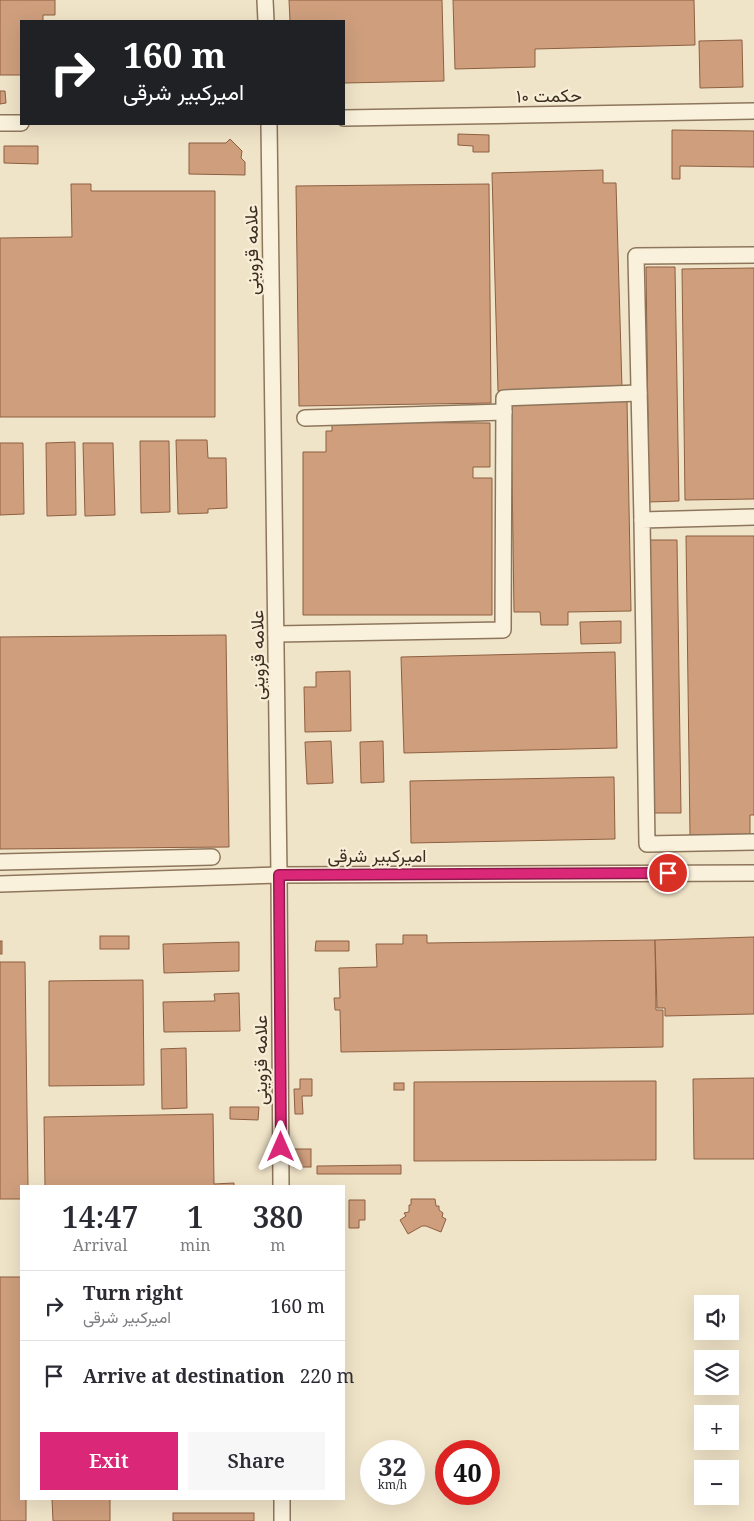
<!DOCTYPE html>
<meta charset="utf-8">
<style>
:root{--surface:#fff;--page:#f7f7f7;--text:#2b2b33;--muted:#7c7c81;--line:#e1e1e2;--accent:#db2777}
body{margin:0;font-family:"Noto Serif",Vazirmatn,serif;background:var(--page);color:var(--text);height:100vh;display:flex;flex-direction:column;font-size:19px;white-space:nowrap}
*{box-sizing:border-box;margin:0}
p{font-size:16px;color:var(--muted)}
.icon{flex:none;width:28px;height:28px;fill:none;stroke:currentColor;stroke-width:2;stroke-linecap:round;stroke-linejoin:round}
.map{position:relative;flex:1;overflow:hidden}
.drawer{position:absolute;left:20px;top:1185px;width:325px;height:315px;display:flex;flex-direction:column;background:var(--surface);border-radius:0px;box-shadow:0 5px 20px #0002}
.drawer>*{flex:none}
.guide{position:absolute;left:20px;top:20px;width:325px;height:105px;border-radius:0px;box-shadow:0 5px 20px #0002;background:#202124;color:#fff;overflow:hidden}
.controls{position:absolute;left:694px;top:1295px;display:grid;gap:10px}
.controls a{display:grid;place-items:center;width:45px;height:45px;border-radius:0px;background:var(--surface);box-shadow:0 5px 20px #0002;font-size:25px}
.speed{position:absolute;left:360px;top:1440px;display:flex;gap:10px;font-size:25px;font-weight:700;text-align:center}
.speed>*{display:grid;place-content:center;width:65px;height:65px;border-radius:50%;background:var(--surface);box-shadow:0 5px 20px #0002;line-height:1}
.speed small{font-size:12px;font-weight:400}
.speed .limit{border:8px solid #d22;background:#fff;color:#111}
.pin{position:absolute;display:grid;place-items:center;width:42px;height:42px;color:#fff;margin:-21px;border:2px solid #fff;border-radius:50%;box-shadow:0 1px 5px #0007}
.me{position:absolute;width:55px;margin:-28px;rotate:0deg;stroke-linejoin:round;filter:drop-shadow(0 0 4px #0008)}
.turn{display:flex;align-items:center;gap:18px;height:105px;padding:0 20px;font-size:22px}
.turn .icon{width:65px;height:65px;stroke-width:2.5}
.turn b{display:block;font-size:35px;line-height:42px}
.eta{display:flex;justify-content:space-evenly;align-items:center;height:85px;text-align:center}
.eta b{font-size:30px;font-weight:600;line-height:35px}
.primary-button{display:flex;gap:10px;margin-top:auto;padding:10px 20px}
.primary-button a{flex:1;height:58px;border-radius:0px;background:var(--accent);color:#fff;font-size:20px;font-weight:600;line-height:58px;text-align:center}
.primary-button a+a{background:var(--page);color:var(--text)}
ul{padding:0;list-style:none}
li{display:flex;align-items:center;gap:15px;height:70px;padding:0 20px;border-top:1px solid var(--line)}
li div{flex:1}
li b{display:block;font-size:19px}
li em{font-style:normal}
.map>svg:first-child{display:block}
.building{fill:#cf9f7d;stroke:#8d5f41}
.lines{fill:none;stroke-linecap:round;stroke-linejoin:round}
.minor-casing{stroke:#8d765c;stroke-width:18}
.minor{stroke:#faf1dc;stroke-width:15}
.route-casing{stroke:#8e194d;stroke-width:12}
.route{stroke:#db2777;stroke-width:9}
.labels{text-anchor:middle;stroke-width:4.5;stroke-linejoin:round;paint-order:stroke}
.street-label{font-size:18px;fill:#3d2e20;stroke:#f7eed8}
</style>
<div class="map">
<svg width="754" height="1521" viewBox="0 0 754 1521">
<rect width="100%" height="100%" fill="#f0e4c8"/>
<g class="building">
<path d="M0 0H55V15H43V21H21V75H0Z"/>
<path d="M289 0H442L444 81 344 83V21H290Z"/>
<path d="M453 0H694L695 45 535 49V67L455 69Z"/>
<path d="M742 40 743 87 700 88 699 41Z"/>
<path d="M0 91H5L6 103 0 104Z"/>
<path d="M672 130 754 131V167L680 166V179H672Z"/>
<path d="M458 134 489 135V152H473V146L458 145Z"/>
<path d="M230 139 242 151 241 158 245 162V175L189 174V143H226Z"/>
<path d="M4 146H38V164L4 163Z"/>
<path d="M603 170V183H616L622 388 498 391 492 173Z"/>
<path d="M71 184H91V191H215V417H0V238L72 237Z"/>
<path d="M489 184 491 403 299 406 296 186Z"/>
<path d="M646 267H675L679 501 649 502Z"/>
<path d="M754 268V499L685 500 682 269Z"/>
<path d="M627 400 631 611 568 612V625H541L540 612H514L511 402Z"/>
<path d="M332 422 490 423V467H473V478H492V615H303V452H326V431H332Z"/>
<path d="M176 440H207L208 458H226L227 508 208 509V513L178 514Z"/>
<path d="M140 441H169L170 512 141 513Z"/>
<path d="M75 442 76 515 47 516 46 443Z"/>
<path d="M0 443H23L24 514 0 515Z"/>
<path d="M83 443H113L115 515 85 516Z"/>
<path d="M686 536H754V815H750V834L690 835Z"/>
<path d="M650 540H677L681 813H654Z"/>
<path d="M621 621V643L581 644 580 622Z"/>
<path d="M226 635 229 847 0 849V637Z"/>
<path d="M615 652 617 748 404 753 401 657Z"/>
<path d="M350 671 351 731 305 732 304 687H316V672Z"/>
<path d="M331 741 333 783 307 784 305 742Z"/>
<path d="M383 741 384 782 361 783 360 742Z"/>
<path d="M614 777 615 839 411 843 410 781Z"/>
<path d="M403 935H427V943L655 940 656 1010H663V1047L341 1052 340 1010H335L334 998H340L339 968 377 967 376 944H403Z"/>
<rect x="100" y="936" width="29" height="13"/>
<path d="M754 937V1014L665 1016V1008H657L655 940Z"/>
<rect x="0" y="941" width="2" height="13"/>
<path d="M316 941H349V951H315Z"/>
<path d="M239 942V971L164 973 163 944Z"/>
<path d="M0 962H25L28 1186H21V1199H0Z"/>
<path d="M143 980 144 1085 49 1086V981Z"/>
<path d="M239 993 240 1031 164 1032 163 1002 215 1001 214 994Z"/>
<path d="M186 1048 187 1108 162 1109 161 1049Z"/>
<path d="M754 1078V1159H694L693 1079Z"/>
<path d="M300 1079H312V1096H302L303 1114H295L294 1089H300Z"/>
<path d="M656 1081V1160L414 1161V1082Z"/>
<rect x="394" y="1083" width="10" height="7"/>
<path d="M230 1107H259L258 1120 230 1119Z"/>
<path d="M213 1114 214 1184 234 1183V1186H45L44 1117Z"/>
<rect x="294" y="1149" width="17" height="18"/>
<path d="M401 1165V1174H317V1166Z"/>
<path d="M411 1199H435L436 1206H439V1210L443 1213 442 1217 446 1219 441 1232 426 1226H422L408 1234 400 1220 406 1216 404 1213 409 1212V1205H411Z"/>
<path d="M349 1200H365V1220H359V1228H349Z"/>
<path d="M0 1277H21V1499H26V1521H0Z"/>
<path d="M52 1499H110V1521H53Z"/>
<rect x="173" y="1513" width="81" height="8"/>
</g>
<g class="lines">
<defs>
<g id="minor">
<path d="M265 0 266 21"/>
<path d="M344 118 754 111"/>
<path d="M0 123H21"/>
<path d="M269 124 279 875 281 1186"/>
<path d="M305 418 504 412"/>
<path d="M754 517 642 520 647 844 754 842"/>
<path d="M642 520 636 256 754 255"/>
<path d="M276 634 503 630 504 398 639 393"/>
<path d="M0 862 212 857"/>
<path d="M0 884 279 875 754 873"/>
<path d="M282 1499V1521"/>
</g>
</defs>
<use href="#minor" class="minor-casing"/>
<use href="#minor" class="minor"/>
</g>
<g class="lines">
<defs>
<path id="route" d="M281 1147 279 875 668 873"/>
</defs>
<use href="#route" class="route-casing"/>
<use href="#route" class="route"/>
</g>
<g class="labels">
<g class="street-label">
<text transform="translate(549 96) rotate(-1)" y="6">حکمت ۱۰</text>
<text transform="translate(252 250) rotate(-91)" y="6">علامه قزوینی</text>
<text transform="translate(258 655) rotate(-91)" y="6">علامه قزوینی</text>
<text x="377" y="862">امیرکبیر شرقی</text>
<text transform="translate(261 1060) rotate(-90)" y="6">علامه قزوینی</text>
</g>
</g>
</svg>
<div class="controls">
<a><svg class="icon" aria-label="sound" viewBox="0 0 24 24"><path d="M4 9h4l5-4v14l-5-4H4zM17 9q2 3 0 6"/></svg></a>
<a><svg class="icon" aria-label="layers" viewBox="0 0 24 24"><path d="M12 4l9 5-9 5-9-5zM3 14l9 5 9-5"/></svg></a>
<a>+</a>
<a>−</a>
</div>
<div class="speed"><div>32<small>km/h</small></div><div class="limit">40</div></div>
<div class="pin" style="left:668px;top:873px;background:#d93025"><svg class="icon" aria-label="arrive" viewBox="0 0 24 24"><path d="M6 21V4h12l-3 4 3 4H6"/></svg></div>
<svg class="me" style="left:281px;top:1147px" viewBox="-20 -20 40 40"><path d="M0-17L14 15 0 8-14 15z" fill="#db2777" stroke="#fff" stroke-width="4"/></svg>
<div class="guide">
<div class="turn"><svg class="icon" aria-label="right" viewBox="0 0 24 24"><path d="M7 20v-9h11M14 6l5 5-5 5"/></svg><div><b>160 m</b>امیرکبیر شرقی</div></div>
</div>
<section class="drawer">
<div class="eta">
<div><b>14:47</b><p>Arrival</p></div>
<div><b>1</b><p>min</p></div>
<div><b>380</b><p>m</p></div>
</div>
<ul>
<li><svg class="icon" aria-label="right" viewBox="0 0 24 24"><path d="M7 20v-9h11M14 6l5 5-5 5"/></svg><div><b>Turn right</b><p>امیرکبیر شرقی</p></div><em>160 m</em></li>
<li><svg class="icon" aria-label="arrive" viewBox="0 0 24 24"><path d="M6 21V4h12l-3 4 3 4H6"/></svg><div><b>Arrive at destination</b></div><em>220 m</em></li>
</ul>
<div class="primary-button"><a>Exit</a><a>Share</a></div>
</section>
</div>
